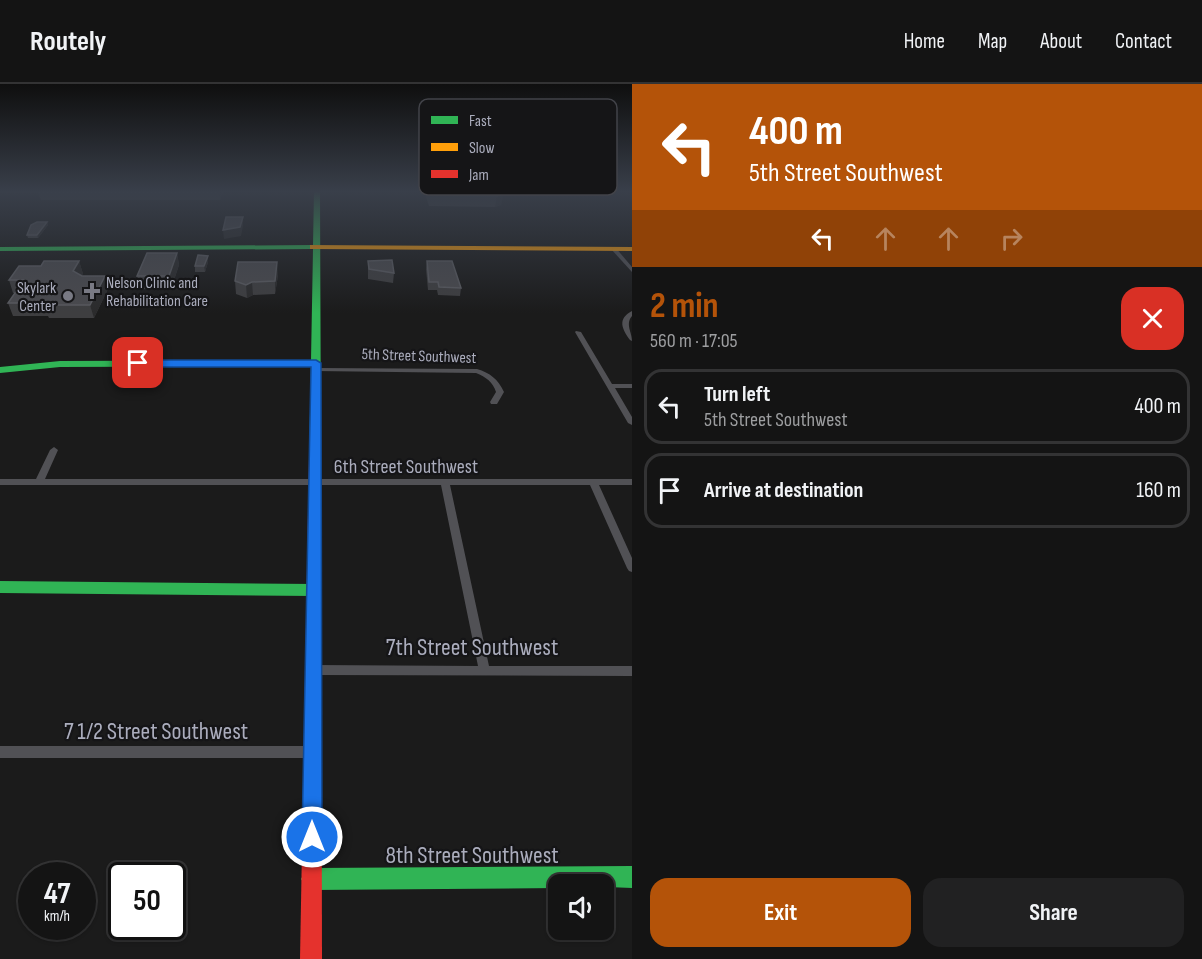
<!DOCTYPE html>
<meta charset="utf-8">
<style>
:root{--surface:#141414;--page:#212122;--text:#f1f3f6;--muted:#9d9ea0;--line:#333334;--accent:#b45309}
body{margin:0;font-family:"Sofia Sans Condensed",sans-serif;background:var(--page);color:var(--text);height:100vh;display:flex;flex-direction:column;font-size:22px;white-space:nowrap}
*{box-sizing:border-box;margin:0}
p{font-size:20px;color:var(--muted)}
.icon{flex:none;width:33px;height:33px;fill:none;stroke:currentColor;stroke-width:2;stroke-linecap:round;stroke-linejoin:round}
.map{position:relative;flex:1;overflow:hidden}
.drawer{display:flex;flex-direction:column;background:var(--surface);width:570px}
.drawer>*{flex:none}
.top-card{background:#b45309;color:#fff;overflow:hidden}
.buttons{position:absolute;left:548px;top:790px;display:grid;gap:12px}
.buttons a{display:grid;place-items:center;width:66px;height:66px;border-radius:12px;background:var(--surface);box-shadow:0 2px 4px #0004,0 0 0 2px var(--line);font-size:30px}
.speed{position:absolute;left:18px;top:778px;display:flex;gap:12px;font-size:30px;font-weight:700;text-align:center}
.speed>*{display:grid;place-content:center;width:78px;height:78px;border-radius:50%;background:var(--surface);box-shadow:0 2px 4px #0004,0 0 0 2px var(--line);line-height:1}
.speed small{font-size:15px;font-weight:400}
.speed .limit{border:3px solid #111;border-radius:9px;background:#fff;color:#111}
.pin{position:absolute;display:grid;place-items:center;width:51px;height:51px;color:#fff;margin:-26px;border-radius:12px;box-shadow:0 3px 9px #0006}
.me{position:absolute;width:66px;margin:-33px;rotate:0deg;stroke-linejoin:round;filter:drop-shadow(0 0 4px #0008)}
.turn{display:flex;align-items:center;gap:21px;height:126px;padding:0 18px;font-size:27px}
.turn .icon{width:78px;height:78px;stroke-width:2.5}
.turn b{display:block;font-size:42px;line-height:51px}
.lanes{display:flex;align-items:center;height:57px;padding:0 18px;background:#0003;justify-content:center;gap:30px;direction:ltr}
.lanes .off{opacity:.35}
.round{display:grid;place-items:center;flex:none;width:63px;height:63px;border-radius:18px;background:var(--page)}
.head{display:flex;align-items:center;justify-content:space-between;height:102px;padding:0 18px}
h1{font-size:36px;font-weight:700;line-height:45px;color:var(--accent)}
.primary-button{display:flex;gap:12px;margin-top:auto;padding:12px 18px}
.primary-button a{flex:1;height:69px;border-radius:18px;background:var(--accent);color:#fff;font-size:24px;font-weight:700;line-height:69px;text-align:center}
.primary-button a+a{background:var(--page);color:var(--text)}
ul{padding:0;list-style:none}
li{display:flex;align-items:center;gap:18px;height:75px;margin:0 12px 9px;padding:0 6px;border:3px solid var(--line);border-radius:18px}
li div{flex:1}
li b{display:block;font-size:22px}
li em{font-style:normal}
header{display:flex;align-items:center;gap:36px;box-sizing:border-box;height:84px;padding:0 30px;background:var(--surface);border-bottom:2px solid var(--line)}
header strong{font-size:28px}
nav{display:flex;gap:33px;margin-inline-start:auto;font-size:21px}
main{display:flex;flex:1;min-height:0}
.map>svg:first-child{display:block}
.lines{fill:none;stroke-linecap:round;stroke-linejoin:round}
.street{fill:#515155;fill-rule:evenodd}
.fast{fill:#30b455;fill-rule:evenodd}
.slow{fill:#ff9f0a;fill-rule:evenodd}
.jam{fill:#e5322d;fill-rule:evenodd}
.wall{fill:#3e3e40}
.shaded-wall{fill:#2b2b2c}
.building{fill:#4a4a4e;stroke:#595a5f;stroke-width:1.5}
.route{fill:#1a73e8;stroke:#114b97;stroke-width:1.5}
.poi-dot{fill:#797a84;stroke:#151517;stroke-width:2}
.labels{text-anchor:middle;stroke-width:4.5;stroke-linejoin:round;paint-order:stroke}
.far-poi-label{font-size:16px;fill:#abadbd;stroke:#151517;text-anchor:start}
.far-street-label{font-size:16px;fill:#abadbd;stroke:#151517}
.street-label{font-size:20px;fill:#abadbd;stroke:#151517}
.near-street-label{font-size:24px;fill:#abadbd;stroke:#151517}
.key{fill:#151517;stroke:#424349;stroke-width:1.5}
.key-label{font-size:16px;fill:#abadbd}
</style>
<header>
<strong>Routely</strong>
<nav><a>Home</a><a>Map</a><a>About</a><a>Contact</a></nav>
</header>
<main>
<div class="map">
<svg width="632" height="875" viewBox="0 0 632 875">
<rect width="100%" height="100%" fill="#1b1b1b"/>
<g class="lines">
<g class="street">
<path d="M611 163H615L632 183V188L611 165Z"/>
<path d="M632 227V232C625 240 632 248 632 257L630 256C622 245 617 235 632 227Z"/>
<path d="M576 247 581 248 612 300H632V304H615L632 333V341L628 339 575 248Z"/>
<path d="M316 284 477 285C490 289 498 295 504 308L497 320H491L490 318 496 308C493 298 486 293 476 289L314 287 313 286Z"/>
<path d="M54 363 58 366 45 395H632V401H599L632 474V488L629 487 627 484 590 401H450L489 582H632V592L313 591 309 589 307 586 309 583 313 581 478 582 441 401H0V395H36L50 366Z"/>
<path d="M0 662H312L316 664 318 668 316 672 312 674H0Z"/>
</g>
<g class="fast">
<path d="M314 107H320L321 375 319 378H311L309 375 311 282 60 283 0 289V283L60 277 311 276 313 165 0 167V163L313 161Z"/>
<path d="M0 497 314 500 319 502 321 506 319 510 314 512 0 509Z"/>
<path d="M632 782V804L558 801V804L312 806 305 802 301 795 305 788 312 784Z"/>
</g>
<path class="slow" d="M310 161 632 163V167L313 165H310Z"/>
<path class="jam" d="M315 371 321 375 322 875H300L309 375Z"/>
</g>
<g class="wall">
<path d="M0 107H223L220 116H41L38 109H0Z"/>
<path d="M424 107H502L501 121 495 123 429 122Z"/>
<path d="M47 138 48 141 38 154H28L27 151Z"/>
<path d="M177 169 179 181 171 205H140L137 192Z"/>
<path d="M79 177 83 190 81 192 108 205 94 234H49L48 232H13L8 219 15 209H13L9 196Z"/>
<path d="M368 177 394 189 393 199 368 195Z"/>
<path d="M427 177 461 204 460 212 438 211 437 206H428L426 185Z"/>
<path d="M208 178 205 188H195V182Z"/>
<path d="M278 191 275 210 253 211 247 214 236 210 235 197Z"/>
</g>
<g class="shaded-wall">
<path d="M219 107H223L220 116 219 108Z"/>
<path d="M504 110 501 121 495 123 497 112Z"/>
<path d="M243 133V142L241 152 224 155 223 146Z"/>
<path d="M47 138 48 141 38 154 37 151Z"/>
<path d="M177 169 179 181 171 205 169 192Z"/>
<path d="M208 172V178L205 188 204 182Z"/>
<path d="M79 177 83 190 77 200 73 187Z"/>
<path d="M277 178 278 191 275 210V197Z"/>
<path d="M105 192 108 205 94 234 90 221Z"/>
<path d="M252 198 253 211 247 214 246 201Z"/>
</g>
<g class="building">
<path d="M39 107H219V108H38Z"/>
<path d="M429 107H502L504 110 497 112 430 111Z"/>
<path d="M226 133H243L240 143 223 146Z"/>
<path d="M37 138H47L37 151H27L31 141Z"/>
<path d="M147 169H177L169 192H137Z"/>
<path d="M198 171 208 172 204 182H195Z"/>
<path d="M392 176 394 189 369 185 368 177Z"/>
<path d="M44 177H79L73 187 82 192H105L90 221H44L46 219H8L24 196H9L19 182H41Z"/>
<path d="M427 177H452L461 204 439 203 438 198H429Z"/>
<path d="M238 178H277L275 197 252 198 246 201 235 197Z"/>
</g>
<linearGradient id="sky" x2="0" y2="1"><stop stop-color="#0f0f0f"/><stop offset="0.47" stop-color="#393f4a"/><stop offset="1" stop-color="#393f4a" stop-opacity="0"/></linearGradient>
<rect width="632" height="229" fill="url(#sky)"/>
<path class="route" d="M316 276 321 279 322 753 319 760 312 763 305 760 302 753 311 283H138L133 279 138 276Z"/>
<g class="poi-dot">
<path d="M89 198h6v6h6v6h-6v6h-6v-6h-6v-6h6z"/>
<circle cx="68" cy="212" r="6"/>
</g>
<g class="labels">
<g class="far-poi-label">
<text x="106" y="204">Nelson Clinic and<tspan x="106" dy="18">Rehabilitation Care</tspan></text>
<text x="56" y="209" text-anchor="end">Skylark<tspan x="56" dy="18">Center</tspan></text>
</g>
<g class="far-street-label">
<text transform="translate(419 271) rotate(2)" y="6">5th Street Southwest</text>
</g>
<g class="street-label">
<text x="406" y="389">6th Street Southwest</text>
</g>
<g class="near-street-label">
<text x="472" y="571">7th Street Southwest</text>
<text x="156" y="655">7 1/2 Street Southwest</text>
<text x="472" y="779">8th Street Southwest</text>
</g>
</g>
<rect x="419" y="15" width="198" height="96" rx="9" class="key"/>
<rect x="431" y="32" width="27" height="8" fill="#30b455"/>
<rect x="431" y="59" width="27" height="8" fill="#ff9f0a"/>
<rect x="431" y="86" width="27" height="8" fill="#e5322d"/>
<g class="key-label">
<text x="469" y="42">Fast</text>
<text x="469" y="69">Slow</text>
<text x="469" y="96">Jam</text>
</g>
</svg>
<div class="buttons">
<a><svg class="icon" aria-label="sound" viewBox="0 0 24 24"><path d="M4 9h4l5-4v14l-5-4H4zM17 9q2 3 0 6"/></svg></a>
</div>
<div class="speed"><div>47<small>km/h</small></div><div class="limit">50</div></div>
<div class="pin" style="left:138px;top:279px;background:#d93025"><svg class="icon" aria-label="arrive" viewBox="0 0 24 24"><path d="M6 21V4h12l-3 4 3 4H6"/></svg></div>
<svg class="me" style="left:312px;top:753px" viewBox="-20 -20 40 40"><circle r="17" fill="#1a73e8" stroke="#fff" stroke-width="3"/><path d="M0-11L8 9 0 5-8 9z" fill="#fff"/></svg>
</div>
<section class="drawer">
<div class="top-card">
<div class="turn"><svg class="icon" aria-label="left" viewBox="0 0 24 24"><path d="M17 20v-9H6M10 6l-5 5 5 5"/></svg><div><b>400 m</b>5th Street Southwest</div></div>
<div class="lanes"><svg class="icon" aria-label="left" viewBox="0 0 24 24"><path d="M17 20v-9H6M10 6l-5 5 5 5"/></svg><svg class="icon off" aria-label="ahead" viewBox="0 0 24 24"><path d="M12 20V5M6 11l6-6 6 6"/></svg><svg class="icon off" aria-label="ahead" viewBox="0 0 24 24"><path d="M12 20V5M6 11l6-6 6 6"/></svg><svg class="icon off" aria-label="right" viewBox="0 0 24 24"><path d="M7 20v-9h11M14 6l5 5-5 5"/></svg></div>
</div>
<div class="head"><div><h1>2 min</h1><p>560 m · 17:05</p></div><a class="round" style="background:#d93025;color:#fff"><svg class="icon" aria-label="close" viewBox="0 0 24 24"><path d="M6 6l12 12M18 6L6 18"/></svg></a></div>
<ul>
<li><svg class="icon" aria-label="left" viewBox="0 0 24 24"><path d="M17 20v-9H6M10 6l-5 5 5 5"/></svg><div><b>Turn left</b><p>5th Street Southwest</p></div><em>400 m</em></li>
<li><svg class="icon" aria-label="arrive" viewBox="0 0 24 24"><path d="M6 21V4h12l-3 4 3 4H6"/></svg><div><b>Arrive at destination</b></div><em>160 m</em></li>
</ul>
<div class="primary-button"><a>Exit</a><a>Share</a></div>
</section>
</main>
